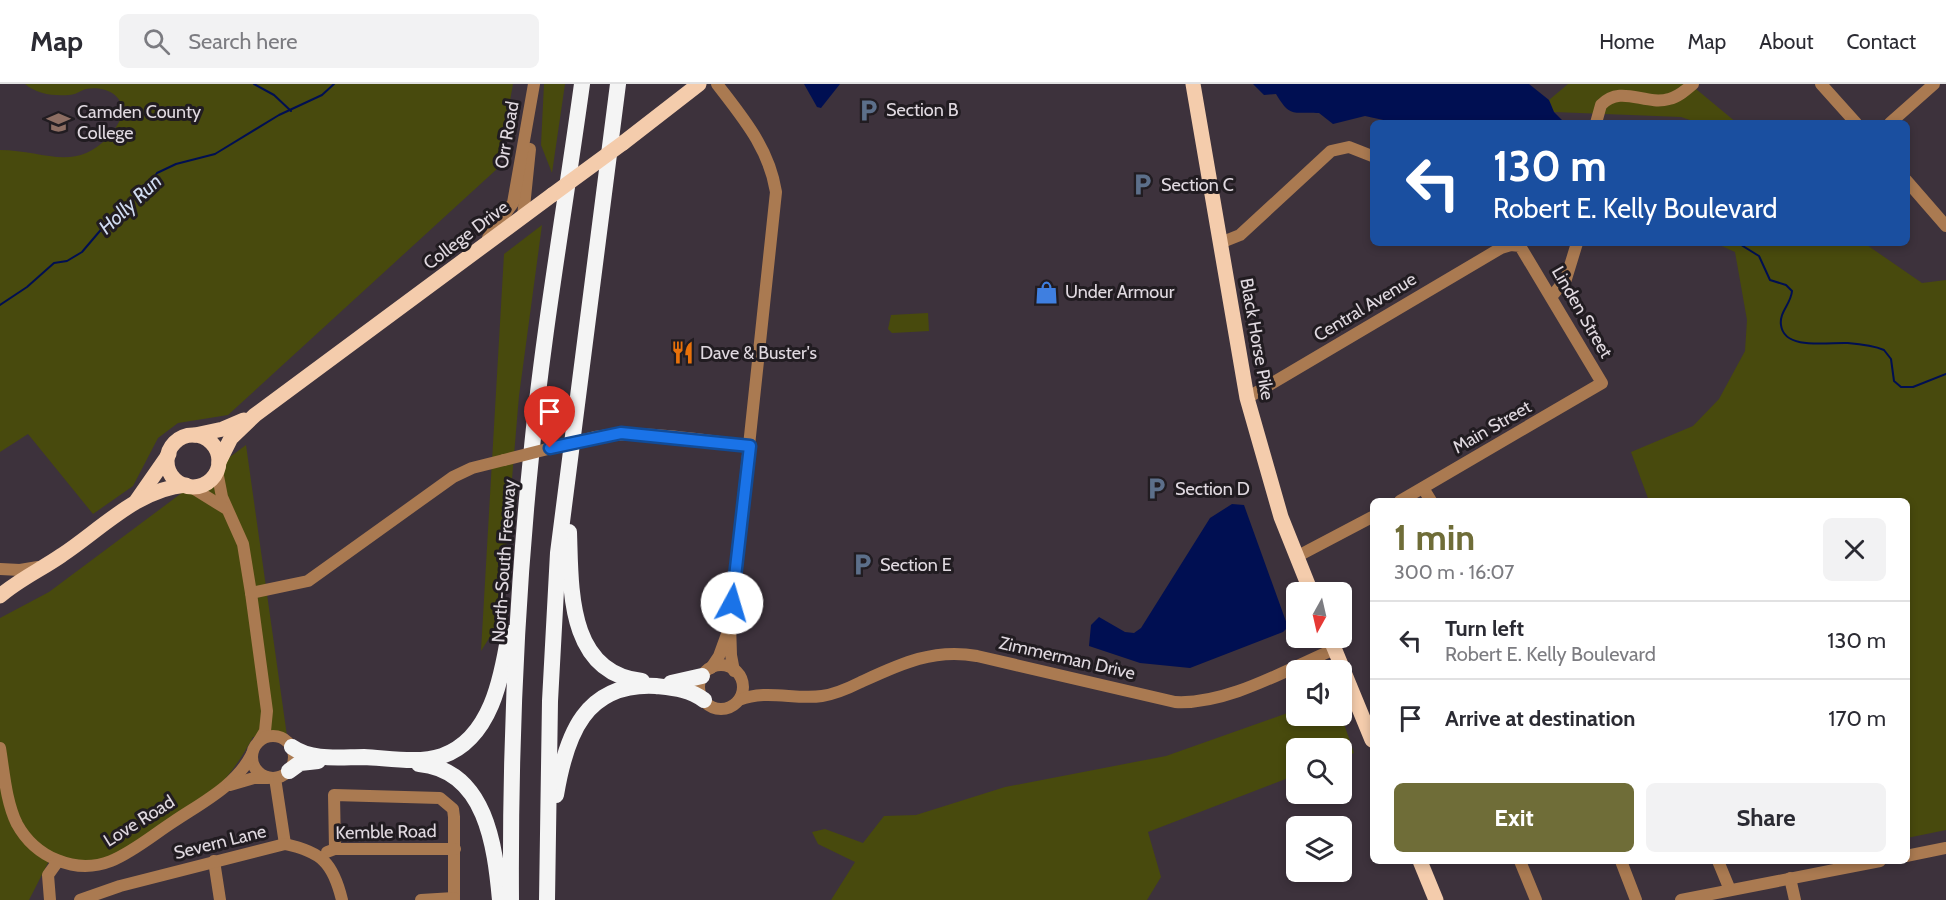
<!DOCTYPE html>
<meta charset="utf-8">
<style>
:root{--surface:#fff;--page:#f2f2f3;--text:#2b2b33;--muted:#7c7c81;--line:#e1e1e2;--accent:#6f6d38}
body{margin:0;font-family:Cabin,sans-serif;background:var(--page);color:var(--text);height:100vh;display:flex;flex-direction:column;font-size:22px;white-space:nowrap}
*{box-sizing:border-box;margin:0}
p{font-size:20px;color:var(--muted)}
.icon{flex:none;width:33px;height:33px;fill:none;stroke:currentColor;stroke-width:2;stroke-linecap:round;stroke-linejoin:round}
.map{position:relative;flex:1;overflow:hidden}
.drawer{position:absolute;left:1370px;top:414px;width:540px;height:366px;display:flex;flex-direction:column;background:var(--surface);border-radius:9px;box-shadow:0 3px 9px #0003}
.drawer>*{flex:none}
.hud{position:absolute;left:1370px;top:36px;width:540px;height:126px;border-radius:9px;box-shadow:0 3px 9px #0003;background:#1a4fa0;color:#fff;overflow:hidden}
.needle{width:39px;rotate:188deg}
.tools{position:absolute;left:1286px;top:498px;display:grid;gap:12px}
.tools a{display:grid;place-items:center;width:66px;height:66px;border-radius:9px;background:var(--surface);box-shadow:0 3px 9px #0003;font-size:30px}
.pin{position:absolute;display:grid;place-items:center;width:51px;height:51px;color:#fff;margin:-62px -26px;border-radius:50% 50% 50% 0;rotate:-45deg;box-shadow:0 0 6px #0007}
.pin .icon{rotate:45deg}
.me{position:absolute;width:66px;margin:-33px;rotate:6deg;stroke-linejoin:round;filter:drop-shadow(0 0 4px #0008)}
.turn{display:flex;align-items:center;gap:21px;height:126px;padding:0 24px;font-size:27px}
.turn .icon{width:78px;height:78px;stroke-width:2.5}
.turn b{display:block;font-size:42px;line-height:51px}
.round{display:grid;place-items:center;flex:none;width:63px;height:63px;border-radius:9px;background:var(--page)}
.head{display:flex;align-items:center;justify-content:space-between;height:102px;padding:0 24px}
h1{font-size:36px;font-weight:800;line-height:45px;color:var(--accent)}
.cta{display:flex;gap:12px;margin-top:auto;padding:12px 24px}
.cta a{flex:1;height:69px;border-radius:9px;background:var(--accent);color:#fff;font-size:24px;font-weight:800;line-height:69px;text-align:center}
.cta a+a{background:var(--page);color:var(--text)}
ul{padding:0;list-style:none}
li{display:flex;align-items:center;gap:18px;height:78px;padding:0 24px;border-top:2px solid var(--line)}
li div{flex:1}
li b{display:block;font-size:22px}
li em{font-style:normal}
header{display:flex;align-items:center;gap:36px;box-sizing:border-box;height:84px;padding:0 30px;background:var(--surface);border-bottom:2px solid var(--line)}
header strong{font-size:28px}
nav{display:flex;gap:33px;margin-inline-start:auto;font-size:21px}
.search{width:420px;height:54px;background:var(--page);display:flex;align-items:center;gap:15px;box-sizing:border-box;padding:0 21px;border-radius:9px;color:var(--muted);font-size:22px}
.map>svg:first-child{display:block}
.green{fill:#484a0d}
.water{fill:#000f52}
.lines{fill:none;stroke-linecap:round;stroke-linejoin:round}
.stream{stroke:#000f52;stroke-width:2}
.minor{stroke:#aa7a51;stroke-width:12}
.major{stroke:#f4ccac;stroke-width:15}
.highway{stroke:#f4f4f4;stroke-width:16}
.minor-bridge{stroke:#aa7a51;stroke-width:12}
.major-bridge{stroke:#f4ccac;stroke-width:15}
.route-casing{stroke:#114b97;stroke-width:15}
.route{stroke:#1a73e8;stroke-width:10}
.labels{text-anchor:middle;stroke-width:6;stroke-linejoin:round;paint-order:stroke}
.poi-label{font-size:18px;fill:#e0d9e0;stroke:#211c21;text-anchor:start}
.street-label{font-size:18px;fill:#e0d9e0;stroke:#211c21}
.water-label{font-size:20px;font-style:italic;fill:#d1dcf1;stroke:#211c21}
</style>
<header>
<strong>Map</strong>
<div class="search"><svg class="icon" aria-label="search" viewBox="0 0 24 24"><circle cx="10" cy="10" r="6"/><path d="M15 15l6 6"/></svg>Search here</div>
<nav><a>Home</a><a>Map</a><a>About</a><a>Contact</a></nav>
</header>
<div class="map">
<svg width="1946" height="816" viewBox="0 0 1946 816">
<rect width="100%" height="100%" fill="#3d323c"/>
<g class="green">
<path d="M25 0H513L498 84 228 331 178 339 158 354 133 402 93 430 28 350 0 368V66C43 66 75 89 108 53 114 47 121 37 122 29 124 9 102 2 86 5 80 7 75 11 69 11 52 12 37 10 25 0Z"/>
<path d="M544 0H565L552 89 541 61Z"/>
<path d="M1568 0H1690L1737 39H1699L1681 33 1554 28 1549 16Z"/>
<path d="M542 141 519 312 500 537 481 567 504 170Z"/>
<path d="M1715 159H1864L1922 199 1946 196V746L1907 754 1906 417H1649L1631 368 1693 342 1719 315 1745 267 1747 236 1735 168Z"/>
<path d="M928 229 929 247 892 249 888 245 891 231Z"/>
<path d="M246 361 287 652 253 653C245 668 236 682 225 695 208 713 130 767 106 775 89 780 70 775 52 771L29 816H0V534L49 508Z"/>
<path d="M1296 626V632L1341 631 1354 669 1341 674V664H1296V691L1148 748 1161 793 1147 816H831L855 778 818 760 812 748 825 745 863 759 884 732 916 731 1005 703 1166 672Z"/>
</g>
<g class="water">
<path d="M804 0H840L821 24 817 23Z"/>
<path d="M1253 0H1529L1549 16 1554 28 1565 39H1397L1365 32 1333 40 1319 29C1293 27 1291 35 1276 10L1264 11Z"/>
<path d="M1232 420 1244 421 1288 543 1283 548 1190 584 1140 579 1089 562 1091 541 1099 533 1125 548 1134 549 1141 544 1210 434Z"/>
</g>
<g class="lines">
<g class="stream">
<path d="M254 0 274 11 291 27"/>
<path d="M1738 159 1759 172 1770 196 1786 201 1792 207C1791 220 1779 228 1781 241 1784 267 1830 258 1847 259 1859 260 1872 261 1884 266L1891 275 1894 297 1901 303H1913L1946 290"/>
<path d="M0 221 27 203 54 179 67 177 82 168 116 128 144 107 157 89 176 80 215 70 279 31 322 11 334 0"/>
</g>
<g class="minor">
<path d="M717 0C743 34 769 64 776 108L730 540 731 571 734 587"/>
<path d="M1821 0 1856 39"/>
<path d="M1596 39 1601 21C1621 0 1645 22 1669 15 1678 13 1686 6 1693 0"/>
<path d="M1890 39 1934 0"/>
<path d="M1906 96 1946 142"/>
<path d="M523 133 530 65"/>
<path d="M488 154 513 119 534 0"/>
<path d="M1220 159 1240 151 1331 67 1349 63 1372 72"/>
<path d="M1552 212 1566 195 1577 159"/>
<path d="M1247 314 1501 164 1511 161 1520 162 1602 299 1400 417"/>
<path d="M595 353C646 345 698 356 750 362"/>
<path d="M217 387 222 413 243 460 251 509 267 627 265 647 259 657"/>
<path d="M191 403 225 424"/>
<path d="M1423 404 1431 417"/>
<path d="M1296 473 1372 433"/>
<path d="M0 485 20 486 38 483"/>
<path d="M251 509 308 497 453 393 472 384 504 376"/>
<circle cx="721" cy="603" r="22"/>
<path d="M711 584 719 572 727 550"/>
<path d="M739 616C766 605 795 616 822 612 836 610 849 604 861 598 900 580 933 564 977 572L1175 618C1228 621 1287 585 1335 565"/>
<circle cx="273" cy="673" r="21"/>
<path d="M0 664C4 688 6 718 17 740 35 773 75 791 111 777 133 768 153 751 173 738 201 719 236 702 252 670"/>
<path d="M275 694 285 760"/>
<path d="M230 701 254 694H268"/>
<path d="M335 765 334 711 440 714 453 725 454 733V816"/>
<path d="M327 768 335 765H455"/>
<path d="M1906 772 1946 764"/>
<path d="M214 777 220 816"/>
<path d="M1520 777 1536 816"/>
<path d="M1621 777 1636 816"/>
<path d="M1718 777 1730 806"/>
<path d="M1790 794 1795 816"/>
<path d="M50 816 48 791 58 777"/>
<path d="M80 816 120 802 285 760C322 768 333 779 342 816"/>
<path d="M421 816 454 814"/>
<path d="M1681 816 1880 777"/>
</g>
<g class="major">
<path d="M1193 0 1247 314 1281 433 1311 508"/>
<path d="M623 59 699 0"/>
<path d="M195 351 223 345 244 336"/>
<circle cx="193" cy="377" r="26"/>
<path d="M219 378 231 354 255 331 552 111"/>
<path d="M137 416 169 370"/>
<path d="M0 512C18 496 42 485 62 471 100 446 138 405 186 401"/>
<path d="M1330 554 1372 656"/>
<path d="M1420 777 1436 816"/>
</g>
<g class="highway">
<path d="M569 448C571 504 567 589 642 597"/>
<path d="M671 599 702 592"/>
<path d="M292 663C312 677 340 673 364 673 388 674 418 680 442 672 491 655 502 593 509 549"/>
<path d="M419 680C486 686 495 762 500 816"/>
<path d="M289 687 300 679 318 677"/>
<path d="M556 711C566 651 585 598 656 602 674 604 689 605 704 616"/>
<path d="M511 816C510 668 516 520 531 373 543 248 565 124 582 0"/>
<path d="M547 816 550 617 558 469 618 0"/>
</g>
<path class="minor-bridge" d="M504 376 595 353"/>
<path class="major-bridge" d="M552 111 623 59"/>
</g>
<g class="lines">
<defs>
<path id="route" d="M550 364 621 349 750 362 732 519"/>
</defs>
<use href="#route" class="route-casing"/>
<use href="#route" class="route"/>
</g>
<defs>
<symbol id="parking-bare" viewBox="-9 -9 18 18"><path d="M-3.5-5.5H1a3.5 3.5 0 0 1 0 7H-1V5.5H-3.5ZM-1-3.4V-.6H.8a1.4 1.4 0 0 0 0-2.8Z" fill="#5c6f8a" stroke="#211c21" stroke-width="2.5" paint-order="stroke"/></symbol>
<symbol id="university-bare" viewBox="-9 -9 18 18"><path d="M0-5L7-2L0 1L-7-2ZM-4 1L0 2.5L4 1V4Q0 6-4 4Z" fill="#8d6e63" stroke="#211c21" stroke-width="2.5" paint-order="stroke"/></symbol>
<symbol id="shop-bare" viewBox="-9 -9 18 18"><path d="M-5-2.5h2.3a2.7 3.5 0 0 1 5.4 0H5L5.5 6h-11ZM-1.5-2.5h3a1.5 2.3 0 0 0-3 0Z" fill="#3f7fe0" stroke="#211c21" stroke-width="2.5" paint-order="stroke"/></symbol>
<symbol id="restaurant-bare" viewBox="-9 -9 18 18"><path d="M-5-6h1v4h1v-4h1v4h1v-4h1v5L-1.5 .5V6h-2V.5L-5-1ZM5-6V6H3V1.5H1.5Q1.5-4 5-6Z" fill="#e8710a" stroke="#211c21" stroke-width="2.5" paint-order="stroke"/></symbol>
</defs>
<g fill-rule="evenodd">
<use href="#parking-bare" x="852" y="10" width="33" height="33"/>
<use href="#university-bare" x="42" y="22" width="33" height="33"/>
<use href="#parking-bare" x="1126" y="84" width="33" height="33"/>
<use href="#shop-bare" x="1030" y="192" width="33" height="33"/>
<use href="#restaurant-bare" x="666" y="252" width="33" height="33"/>
<use href="#parking-bare" x="1140" y="388" width="33" height="33"/>
<use href="#parking-bare" x="846" y="464" width="33" height="33"/>
</g>
<g class="labels">
<g class="poi-label">
<text x="886" y="32">Section B</text>
<text x="77" y="34">Camden County<tspan x="77" dy="21">College</tspan></text>
<text x="1161" y="107">Section C</text>
<text x="1065" y="214">Under Armour</text>
<text x="700" y="275">Dave &amp; Buster's</text>
<text x="1175" y="411">Section D</text>
<text x="880" y="487">Section E</text>
</g>
<g class="street-label">
<text transform="translate(507 51) rotate(-80)" y="6">Orr Road</text>
<text transform="translate(466 151) rotate(-37)" y="6">College Drive</text>
<text transform="translate(1365 223) rotate(-31)" y="6">Central Avenue</text>
<text transform="translate(1582 228) rotate(60)" y="6">Linden Street</text>
<text transform="translate(1257 255) rotate(80)" y="6">Black Horse Pike</text>
<text transform="translate(1492 343) rotate(-30)" y="6">Main Street</text>
<text transform="translate(504 477) rotate(-86)" y="6">North-South Freeway</text>
<text transform="translate(1067 574) rotate(13)" y="6">Zimmerman Drive</text>
<text transform="translate(139 737) rotate(-32)" y="6">Love Road</text>
<text transform="translate(386 748) rotate(-1)" y="6">Kemble Road</text>
<text transform="translate(220 758) rotate(-14)" y="6">Severn Lane</text>
</g>
<g class="water-label">
<text transform="translate(130 120) rotate(-43)" y="7">Holly Run</text>
</g>
</g>
</svg>
<div class="tools">
<a><svg class="needle" viewBox="-14 -14 28 28"><path d="M0-13l5 13h-10z" fill="#e53935"/><path d="M0 13l5-13h-10z" fill="#7c7c81"/></svg></a>
<a><svg class="icon" aria-label="sound" viewBox="0 0 24 24"><path d="M4 9h4l5-4v14l-5-4H4zM17 9q2 3 0 6"/></svg></a>
<a><svg class="icon" aria-label="search" viewBox="0 0 24 24"><circle cx="10" cy="10" r="6"/><path d="M15 15l6 6"/></svg></a>
<a><svg class="icon" aria-label="layers" viewBox="0 0 24 24"><path d="M12 4l9 5-9 5-9-5zM3 14l9 5 9-5"/></svg></a>
</div>
<div class="pin" style="left:550px;top:364px;background:#d93025"><svg class="icon" aria-label="arrive" viewBox="0 0 24 24"><path d="M6 21V4h12l-3 4 3 4H6"/></svg></div>
<svg class="me" style="left:732px;top:519px" viewBox="-20 -20 40 40"><circle r="19" fill="#fff"/><path d="M0-13L10 11 0 6-10 11z" fill="#1a73e8"/></svg>
<div class="hud">
<div class="turn"><svg class="icon" aria-label="left" viewBox="0 0 24 24"><path d="M17 20v-9H6M10 6l-5 5 5 5"/></svg><div><b>130 m</b>Robert E. Kelly Boulevard</div></div>
</div>
<section class="drawer">
<div class="head"><div><h1>1 min</h1><p>300 m · 16:07</p></div><a class="round"><svg class="icon" aria-label="close" viewBox="0 0 24 24"><path d="M6 6l12 12M18 6L6 18"/></svg></a></div>
<ul>
<li><svg class="icon" aria-label="left" viewBox="0 0 24 24"><path d="M17 20v-9H6M10 6l-5 5 5 5"/></svg><div><b>Turn left</b><p>Robert E. Kelly Boulevard</p></div><em>130 m</em></li>
<li><svg class="icon" aria-label="arrive" viewBox="0 0 24 24"><path d="M6 21V4h12l-3 4 3 4H6"/></svg><div><b>Arrive at destination</b></div><em>170 m</em></li>
</ul>
<div class="cta"><a>Exit</a><a>Share</a></div>
</section>
</div>
